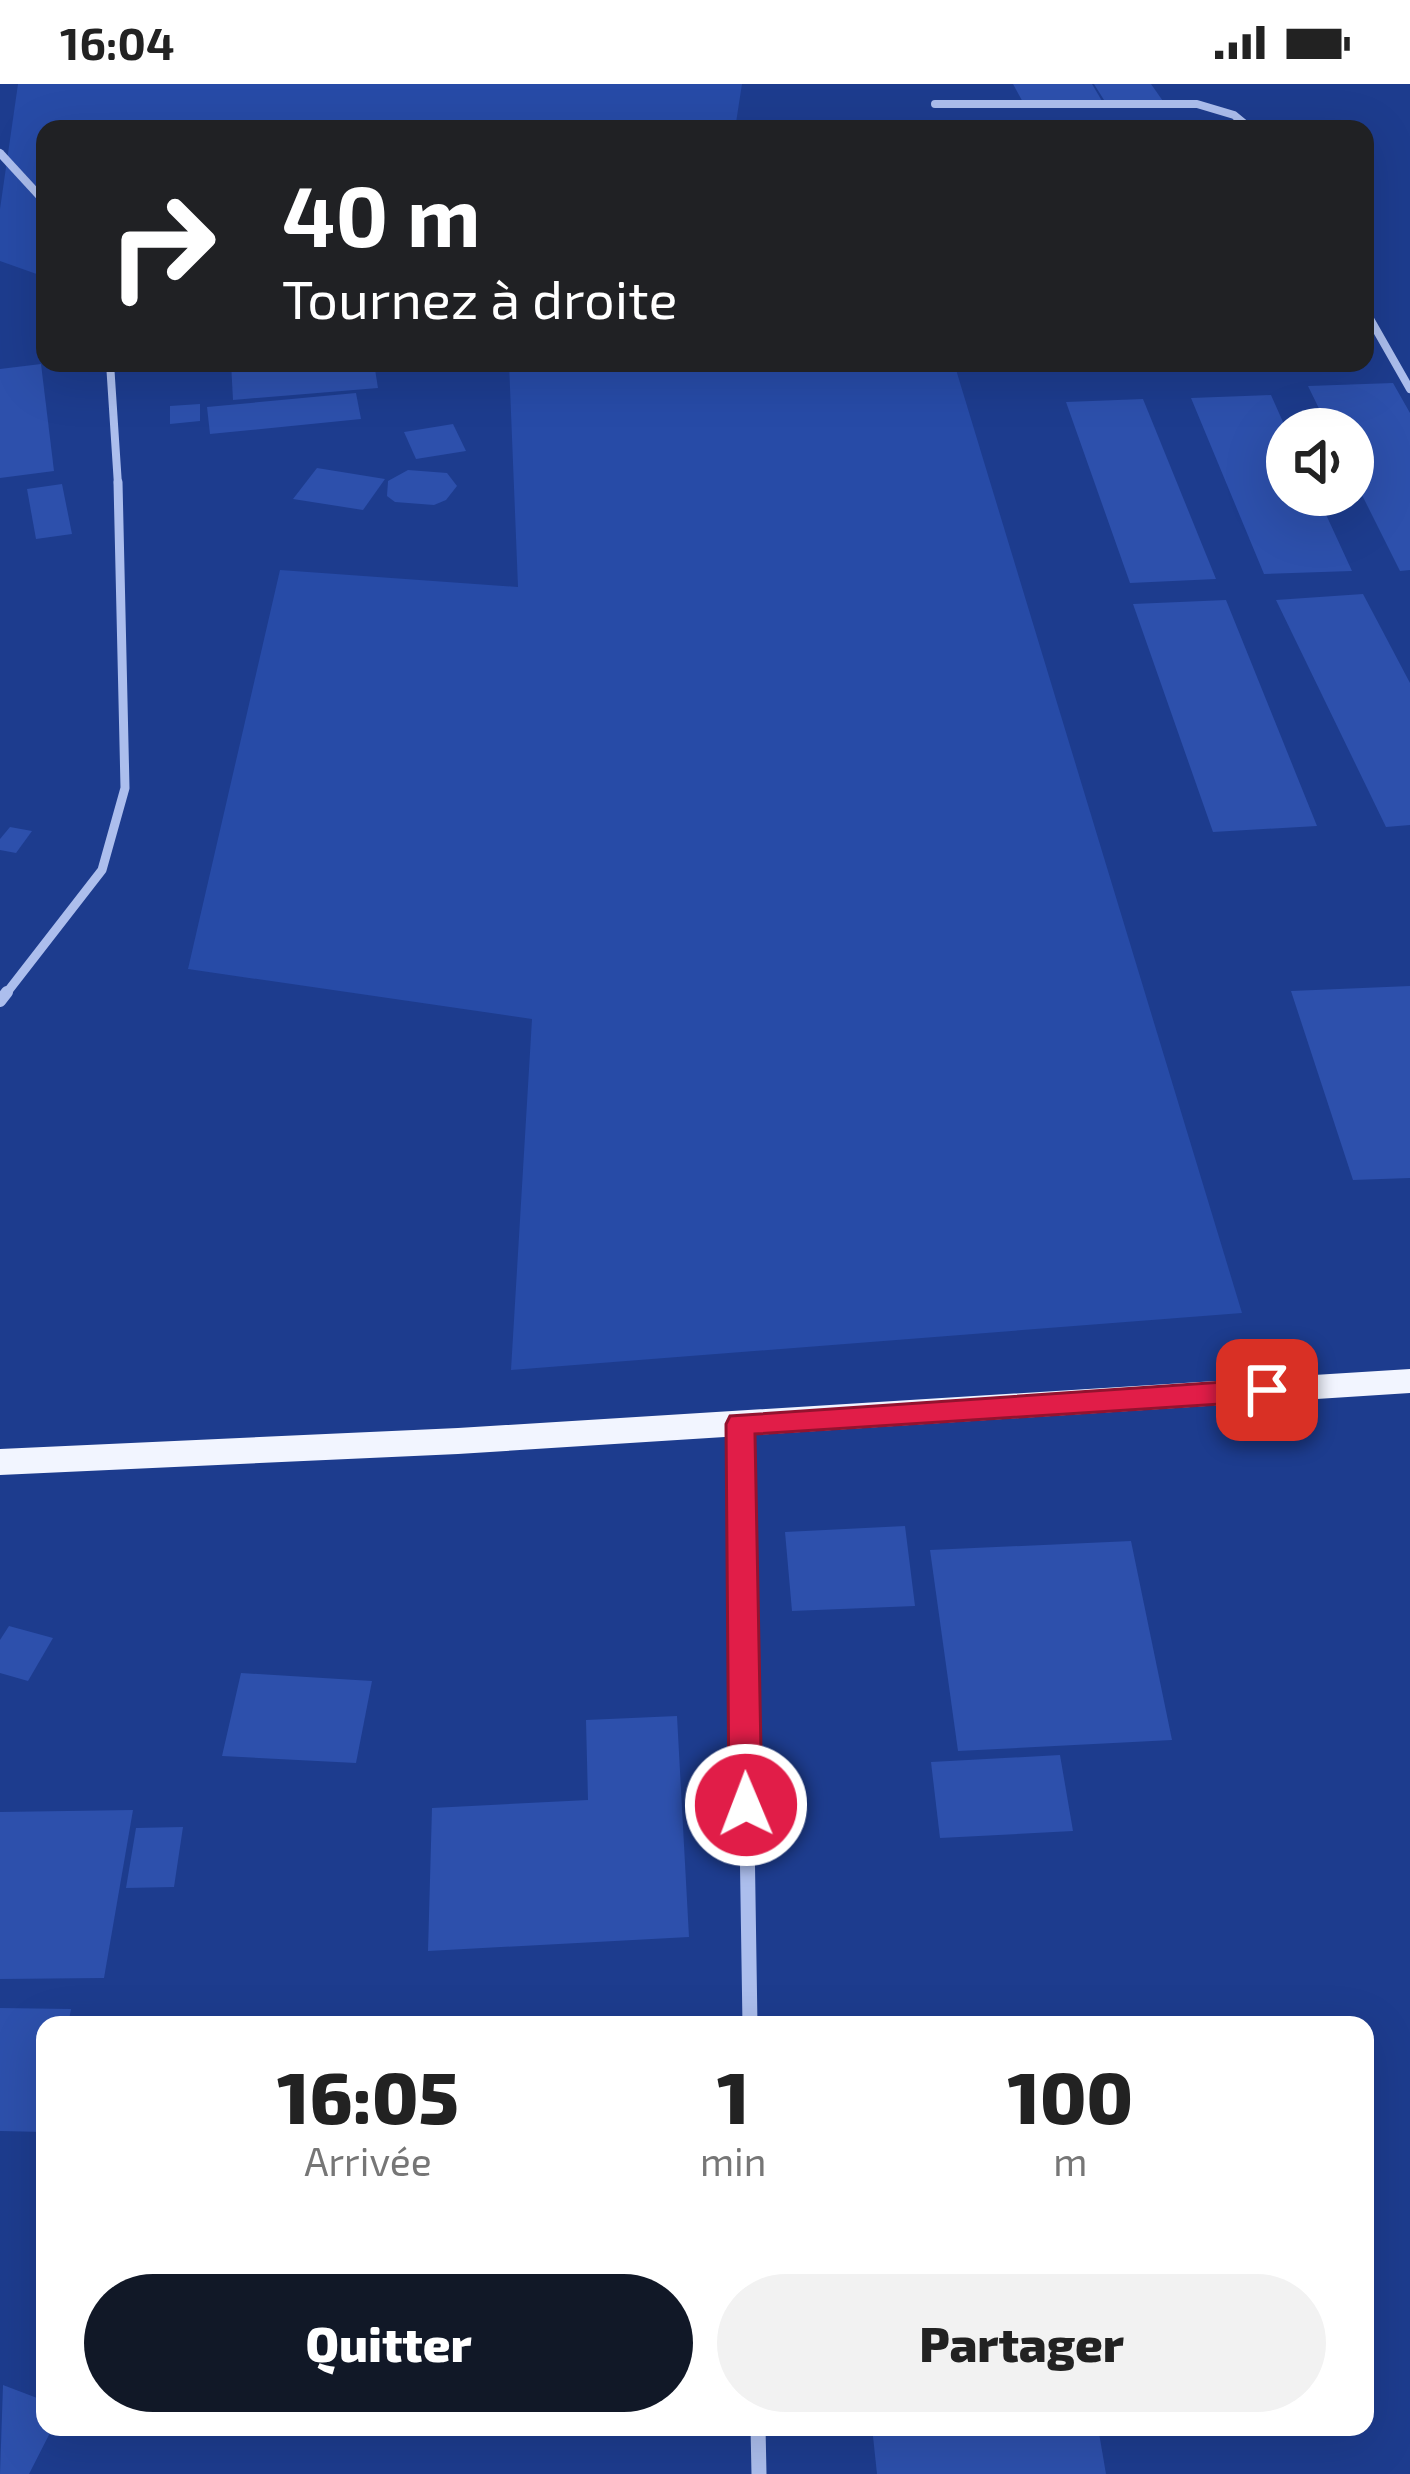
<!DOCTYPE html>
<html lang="fr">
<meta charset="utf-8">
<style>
:root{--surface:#fff;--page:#f2f2f2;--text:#222;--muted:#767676;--accent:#111827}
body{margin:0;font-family:"Exo 2",sans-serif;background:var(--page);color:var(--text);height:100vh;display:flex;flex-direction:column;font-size:45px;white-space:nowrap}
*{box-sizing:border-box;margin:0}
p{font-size:39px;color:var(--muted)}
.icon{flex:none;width:66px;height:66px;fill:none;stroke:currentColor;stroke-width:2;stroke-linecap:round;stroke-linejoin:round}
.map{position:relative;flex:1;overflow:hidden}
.side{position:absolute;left:36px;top:1932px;width:1338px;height:420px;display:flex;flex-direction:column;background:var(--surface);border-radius:24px;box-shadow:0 12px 48px #0002}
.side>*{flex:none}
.banner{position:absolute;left:36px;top:36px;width:1338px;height:252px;border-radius:24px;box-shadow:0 12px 48px #0002;background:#202124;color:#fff;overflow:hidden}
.tools{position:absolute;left:1266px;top:324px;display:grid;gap:24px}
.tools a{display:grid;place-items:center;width:108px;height:108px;border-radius:50%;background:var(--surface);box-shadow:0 12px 48px #0002;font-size:60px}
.pin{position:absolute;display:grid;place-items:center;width:102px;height:102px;color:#fff;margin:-51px;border-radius:24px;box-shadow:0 6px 18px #0006}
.me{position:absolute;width:132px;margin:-66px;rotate:359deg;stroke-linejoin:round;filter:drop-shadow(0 0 9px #0008)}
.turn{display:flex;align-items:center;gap:42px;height:252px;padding:0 48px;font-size:54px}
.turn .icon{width:156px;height:156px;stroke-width:2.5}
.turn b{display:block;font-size:84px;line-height:102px}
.eta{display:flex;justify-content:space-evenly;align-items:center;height:204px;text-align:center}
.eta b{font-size:72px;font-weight:800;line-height:84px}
.button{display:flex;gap:24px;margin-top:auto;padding:24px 48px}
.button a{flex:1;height:138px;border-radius:72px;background:var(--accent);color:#fff;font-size:48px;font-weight:800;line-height:138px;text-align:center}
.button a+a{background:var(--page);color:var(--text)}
.status{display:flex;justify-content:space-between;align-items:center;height:84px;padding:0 60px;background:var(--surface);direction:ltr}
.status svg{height:33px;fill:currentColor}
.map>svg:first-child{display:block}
.green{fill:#274ba7}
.building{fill:#2d50ac}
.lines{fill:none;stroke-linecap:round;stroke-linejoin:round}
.minor-far3{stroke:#acbeed;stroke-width:8}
.minor-far2{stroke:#acbeed;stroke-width:9}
.minor-far1{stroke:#acbeed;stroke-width:12}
.minor{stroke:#acbeed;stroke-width:15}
.primary{fill:#f2f5ff;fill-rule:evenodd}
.route{fill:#e11d48;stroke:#92132f;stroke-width:3}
</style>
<div class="status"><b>16:04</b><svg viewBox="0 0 49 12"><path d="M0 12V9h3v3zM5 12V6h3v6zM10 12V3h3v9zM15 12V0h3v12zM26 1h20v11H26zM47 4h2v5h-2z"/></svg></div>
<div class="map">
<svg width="1410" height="2390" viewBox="0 0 1410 2390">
<rect width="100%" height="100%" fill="#1d3c8e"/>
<g class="green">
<path d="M18 0H742L735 45H45V193L0 177V125Z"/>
<path d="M509 279H954L1242 1229 511 1286 532 935 188 885 280 486 518 503Z"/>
</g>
<g class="building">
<path d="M1013 0H1092L1102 17 1025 22Z"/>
<path d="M1094 0H1151L1165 20 1109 24Z"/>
<path d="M1228 36 1234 45H1146V41Z"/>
<path d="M231 279H374L378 304 233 316Z"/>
<path d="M41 280 54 387 0 394V285Z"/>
<path d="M1393 299 1410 329V486L1400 487 1353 393V345H1329L1308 302Z"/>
<path d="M356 309 361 335 210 350 207 323Z"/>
<path d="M1271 311 1287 347V411H1317L1352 487 1264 490 1191 314Z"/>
<path d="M1143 315 1216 495 1130 499 1066 318Z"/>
<path d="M200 320V337L170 340V322Z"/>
<path d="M453 340 466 367 416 375 404 348Z"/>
<path d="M317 384 385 395 363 426 293 415Z"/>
<path d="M408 386 447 389 457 402 446 416 434 421 395 418 387 412 388 397Z"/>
<path d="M62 400 72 450 36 455 27 405Z"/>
<path d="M1363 510 1410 599V741L1386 743 1276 516Z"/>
<path d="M1226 516 1317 742 1213 748 1133 520Z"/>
<path d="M10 743 32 747 16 769 0 766V755Z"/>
<path d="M1410 902V1094L1353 1096 1291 907Z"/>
<path d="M905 1442 915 1522 792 1527 785 1448Z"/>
<path d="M1131 1457 1172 1656 958 1667 930 1466Z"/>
<path d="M9 1542 53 1554 28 1597 0 1589V1556Z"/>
<path d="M241 1589 372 1597 356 1679 222 1672Z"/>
<path d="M677 1632 689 1853 428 1867 432 1724 588 1716 586 1636Z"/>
<path d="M1060 1671 1073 1747 940 1754 931 1678Z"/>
<path d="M133 1726 104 1894 0 1895V1728Z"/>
<path d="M183 1743 174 1803 126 1804 136 1744Z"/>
<path d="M0 1924 71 1925 68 1941H45V2048L0 2047Z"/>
<path d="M3 2301 45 2317V2343H53L29 2390H0Z"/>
<path d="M872 2343H1098L1106 2390H877Z"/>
</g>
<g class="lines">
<g class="minor-far3">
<path d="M935 20H1197L1234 31 1251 45"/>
<path d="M0 69 45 118"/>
<path d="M1365 226 1410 305"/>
<path d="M110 279 118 401"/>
</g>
<path class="minor-far2" d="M5 911 102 786 125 704 118 398"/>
<g class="minor-far1">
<path d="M0 917 7 908"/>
<path d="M741 1340 744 1561"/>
</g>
<g class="minor">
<path d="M744 1558 750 1941"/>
<path d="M758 2343 759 2390"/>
</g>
<path class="primary" d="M1410 1285V1309L458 1370 0 1391V1365L458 1344Z"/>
</g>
<path class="route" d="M1267 1295 1277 1298 1281 1306 1277 1314 1267 1317 755 1350 762 1721 757 1731 746 1736 734 1731 729 1721 726 1340 730 1332Z"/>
</svg>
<div class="tools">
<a><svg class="icon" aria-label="sound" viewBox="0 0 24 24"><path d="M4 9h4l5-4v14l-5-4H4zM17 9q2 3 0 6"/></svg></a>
</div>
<div class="pin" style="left:1267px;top:1306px;background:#d93025"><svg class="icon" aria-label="arrive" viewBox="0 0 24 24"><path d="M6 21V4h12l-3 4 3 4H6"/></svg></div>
<svg class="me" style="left:746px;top:1721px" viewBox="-20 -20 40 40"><circle r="17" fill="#e11d48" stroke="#fff" stroke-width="3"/><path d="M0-11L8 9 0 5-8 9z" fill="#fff"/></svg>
<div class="banner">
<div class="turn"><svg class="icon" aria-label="right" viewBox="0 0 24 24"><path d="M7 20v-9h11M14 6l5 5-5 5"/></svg><div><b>40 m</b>Tournez à droite</div></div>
</div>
<section class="side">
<div class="eta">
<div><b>16:05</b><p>Arrivée</p></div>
<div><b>1</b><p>min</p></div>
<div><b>100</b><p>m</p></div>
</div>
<div class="button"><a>Quitter</a><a>Partager</a></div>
</section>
</div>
